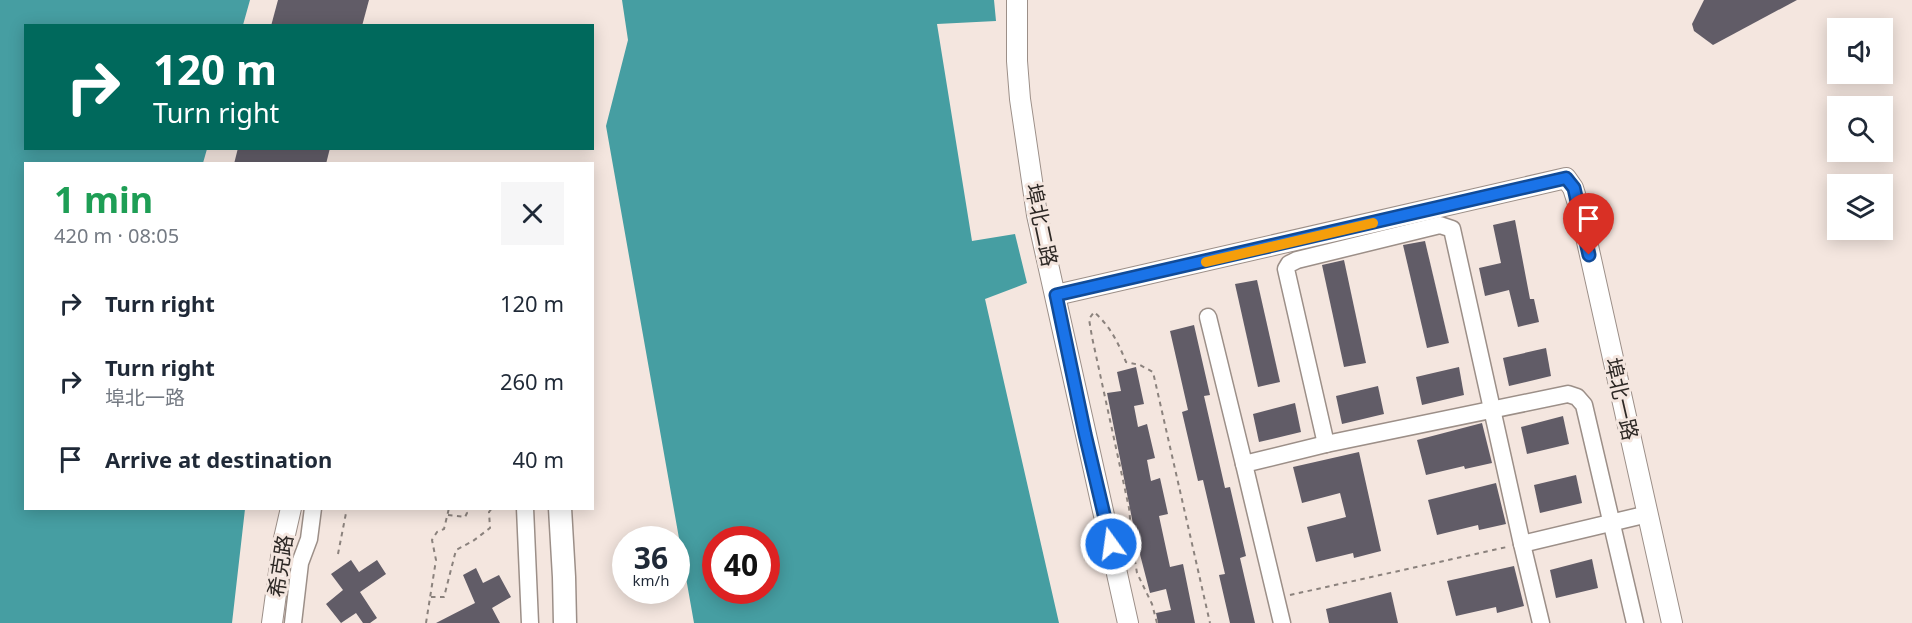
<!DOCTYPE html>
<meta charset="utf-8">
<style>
:root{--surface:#fff;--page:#f6f6f7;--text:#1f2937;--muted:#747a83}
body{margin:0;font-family:"Noto Sans","Noto Sans SC",sans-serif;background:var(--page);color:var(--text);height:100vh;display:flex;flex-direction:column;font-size:22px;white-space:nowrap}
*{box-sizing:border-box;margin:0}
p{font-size:20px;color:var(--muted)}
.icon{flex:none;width:33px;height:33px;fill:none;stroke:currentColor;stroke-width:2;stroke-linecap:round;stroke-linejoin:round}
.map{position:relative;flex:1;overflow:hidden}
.details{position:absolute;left:24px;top:162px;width:570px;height:348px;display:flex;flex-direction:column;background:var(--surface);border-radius:0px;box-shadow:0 3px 15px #0003}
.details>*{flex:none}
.top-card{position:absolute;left:24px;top:24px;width:570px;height:126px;border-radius:0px;box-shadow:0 3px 15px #0003;background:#00695c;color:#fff;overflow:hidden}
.tools{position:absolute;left:1827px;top:18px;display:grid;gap:12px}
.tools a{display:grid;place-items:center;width:66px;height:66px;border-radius:0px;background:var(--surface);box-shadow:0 3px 15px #0003;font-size:30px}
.speed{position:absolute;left:612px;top:526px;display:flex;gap:12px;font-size:30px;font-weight:700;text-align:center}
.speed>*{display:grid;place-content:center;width:78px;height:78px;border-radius:50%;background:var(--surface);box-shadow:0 3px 15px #0003;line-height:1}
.speed small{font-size:15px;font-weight:400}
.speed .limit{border:9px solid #d22;background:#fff;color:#111}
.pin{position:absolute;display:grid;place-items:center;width:51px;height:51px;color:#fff;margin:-62px -26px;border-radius:50% 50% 50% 0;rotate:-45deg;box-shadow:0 0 6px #0007}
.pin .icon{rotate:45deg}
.me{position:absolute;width:66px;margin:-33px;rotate:346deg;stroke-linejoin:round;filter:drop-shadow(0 0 4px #0008)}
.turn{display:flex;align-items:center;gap:21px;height:126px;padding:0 30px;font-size:27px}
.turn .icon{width:78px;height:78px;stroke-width:2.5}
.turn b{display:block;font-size:42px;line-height:51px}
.round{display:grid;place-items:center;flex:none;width:63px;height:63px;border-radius:0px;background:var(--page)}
.overview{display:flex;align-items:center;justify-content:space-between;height:102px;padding:0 30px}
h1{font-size:36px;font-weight:700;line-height:45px;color:#1e9e55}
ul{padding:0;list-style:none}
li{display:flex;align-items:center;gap:18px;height:78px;padding:0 30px}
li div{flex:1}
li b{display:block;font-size:22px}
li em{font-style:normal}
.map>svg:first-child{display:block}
.water{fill:#469ea2;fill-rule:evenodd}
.building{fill:#615c67}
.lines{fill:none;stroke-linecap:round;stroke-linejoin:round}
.minor-casing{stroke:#9c8f88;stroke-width:19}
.tertiary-casing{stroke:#9c8f88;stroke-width:22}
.secondary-casing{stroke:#9c8f88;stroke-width:25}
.path{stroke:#8b827d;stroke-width:2;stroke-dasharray:4.5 4.5;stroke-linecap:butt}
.minor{stroke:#fff;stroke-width:16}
.tertiary{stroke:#fff;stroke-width:20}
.secondary{stroke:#fff;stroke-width:22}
.route-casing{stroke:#114b97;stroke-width:15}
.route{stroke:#1a73e8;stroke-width:10}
.slow{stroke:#f59e0b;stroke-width:10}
.labels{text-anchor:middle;stroke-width:6;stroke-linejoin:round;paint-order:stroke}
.street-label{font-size:21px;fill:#2d2825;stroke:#f4e6df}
</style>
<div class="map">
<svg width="1912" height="623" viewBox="0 0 1912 623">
<rect width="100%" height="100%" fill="#f4e6df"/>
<g class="water">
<path d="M0 0H250L243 25 26 26V148L207 149 203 163 26 164V508L245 509 232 623H0Z"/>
<path d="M622 0H994L996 21 937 24 972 241 1015 234 1027 283 985 299 1059 623H694L606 126 628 40ZM716 540H766V591H716Z"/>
</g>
<g class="building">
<path d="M278 0H369L362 26H271Z"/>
<path d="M1704 0H1797L1713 45 1694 31 1692 24Z"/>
<path d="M238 148H330L326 164H234Z"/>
<path d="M1515 220 1530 299H1534L1539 322 1518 327 1509 290 1485 296 1479 268 1501 263 1493 225Z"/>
<path d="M1425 241 1449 343 1427 348 1403 245Z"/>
<path d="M1344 260 1366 363 1344 367 1322 265Z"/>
<path d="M1257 280 1280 382 1258 387 1235 284Z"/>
<path d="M1194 325 1210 395 1204 396 1225 488 1230 487 1246 556 1240 558 1255 623H1230L1219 575 1225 574 1203 480 1198 481 1182 412 1188 410 1170 331Z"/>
<path d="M1546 348 1551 376 1509 386 1503 358Z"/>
<path d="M1136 367 1144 404 1134 406 1138 427 1147 424 1155 458 1147 460 1151 481 1160 478 1168 514 1159 516 1170 567 1183 564 1195 623H1158L1156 613 1171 610 1166 589 1150 593 1136 539 1107 393 1121 391 1117 372Z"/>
<path d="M1459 367 1464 395 1422 405 1416 377Z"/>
<path d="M1378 386 1384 414 1342 424 1336 396Z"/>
<path d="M1295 403 1301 432 1259 442 1253 414Z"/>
<path d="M1563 416 1569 444 1527 454 1521 427Z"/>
<path d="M1482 423 1492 463 1465 469 1464 466 1426 475 1417 440Z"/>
<path d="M1359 452 1381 551 1354 558 1353 553 1316 562 1307 527 1346 517 1340 493 1302 503 1293 467Z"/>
<path d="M1576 475 1582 503 1540 513 1534 485Z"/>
<path d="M1496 483 1506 524 1479 530 1478 525 1437 535 1428 500Z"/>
<path d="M1592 559 1598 588 1556 598 1550 570Z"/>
<path d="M351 560 359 572 377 560 386 574 360 592 377 618 370 623H363L356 613 341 623 326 604 343 590 331 574Z"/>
<path d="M1514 566 1524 606 1497 613 1496 607 1456 616 1447 581Z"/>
<path d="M476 568 483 583 499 575 511 597 492 608 500 623H436L475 603 463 575Z"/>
<path d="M1391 592 1398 623H1329L1326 609Z"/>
</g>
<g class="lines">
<defs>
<g id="minor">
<path d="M1208 317 1244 464"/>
<path d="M1326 444 1286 269 1289 264 1297 260 1440 225 1452 229 1522 544 1648 514"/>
<path d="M525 508 530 623"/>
<path d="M1522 544 1541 623"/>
<path d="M293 623 300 563 309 539 313 508"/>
<path d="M1282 623 1244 464 1326 444 1568 394 1577 397 1584 405 1635 623"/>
</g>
<g id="tertiary">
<path d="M1017 0V61L1020 99 1037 215 1128 623"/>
<path d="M1056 295 1566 178 1573 188 1580 210 1672 623"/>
<path d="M272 623 283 543 291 508"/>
</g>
<path id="secondary" d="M560 508 564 577 565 623"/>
</defs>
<use href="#minor" class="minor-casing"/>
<use href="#tertiary" class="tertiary-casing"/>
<use href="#secondary" class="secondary-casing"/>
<g class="path">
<path d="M448 515 465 517 467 513 464 508"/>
<path d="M338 554 347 508"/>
<path d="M1290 595 1507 547"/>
<path d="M431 597H444L456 550 473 541 490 528 489 512 492 508"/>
<path d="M426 623 436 560 432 540 437 532 444 529 449 508"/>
<path d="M1157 623 1152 604 1137 573 1133 549 1129 508 1092 337 1089 319 1094 312C1110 326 1118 342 1126 362L1140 365 1153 372 1210 623"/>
</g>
<use href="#minor" class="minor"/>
<use href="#tertiary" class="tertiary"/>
<use href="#secondary" class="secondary"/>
</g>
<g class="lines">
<defs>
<path id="route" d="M1111 544 1085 434 1056 295 1566 178 1574 188 1589 255"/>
</defs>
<use href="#route" class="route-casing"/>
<use href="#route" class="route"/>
<path class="slow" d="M1206 262 1373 223"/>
</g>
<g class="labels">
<g class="street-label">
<text transform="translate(1041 225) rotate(78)" y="7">埠北二路</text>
<text transform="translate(1621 399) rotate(77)" y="7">埠北一路</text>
<text transform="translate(281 566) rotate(-81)" y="7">希克路</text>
</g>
</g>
</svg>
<div class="tools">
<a><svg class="icon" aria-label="sound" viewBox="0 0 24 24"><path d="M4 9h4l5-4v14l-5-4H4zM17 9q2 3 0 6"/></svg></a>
<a><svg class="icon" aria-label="search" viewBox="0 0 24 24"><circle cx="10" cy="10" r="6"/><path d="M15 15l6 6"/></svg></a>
<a><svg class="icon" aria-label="layers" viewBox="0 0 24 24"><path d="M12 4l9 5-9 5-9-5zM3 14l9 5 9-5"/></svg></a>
</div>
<div class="speed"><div>36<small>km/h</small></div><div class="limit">40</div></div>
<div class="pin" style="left:1589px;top:255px;background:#d93025"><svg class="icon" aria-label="arrive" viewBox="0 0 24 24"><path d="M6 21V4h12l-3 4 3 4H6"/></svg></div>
<svg class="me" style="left:1111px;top:544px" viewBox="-20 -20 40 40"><circle r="17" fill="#1a73e8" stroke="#fff" stroke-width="3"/><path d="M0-11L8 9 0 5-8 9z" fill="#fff"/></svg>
<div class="top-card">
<div class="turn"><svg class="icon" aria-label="right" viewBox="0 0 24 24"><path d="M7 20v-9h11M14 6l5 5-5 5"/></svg><div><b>120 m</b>Turn right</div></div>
</div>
<section class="details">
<div class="overview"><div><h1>1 min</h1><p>420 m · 08:05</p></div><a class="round"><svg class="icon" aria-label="close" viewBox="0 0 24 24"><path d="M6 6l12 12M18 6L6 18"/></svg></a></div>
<ul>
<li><svg class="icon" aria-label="right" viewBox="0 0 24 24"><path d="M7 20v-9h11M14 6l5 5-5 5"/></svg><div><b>Turn right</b></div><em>120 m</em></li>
<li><svg class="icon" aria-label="right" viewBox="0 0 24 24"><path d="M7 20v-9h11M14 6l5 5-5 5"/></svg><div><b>Turn right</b><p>埠北一路</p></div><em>260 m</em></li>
<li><svg class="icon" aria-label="arrive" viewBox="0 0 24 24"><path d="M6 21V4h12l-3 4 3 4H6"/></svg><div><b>Arrive at destination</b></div><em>40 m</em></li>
</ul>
</section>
</div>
